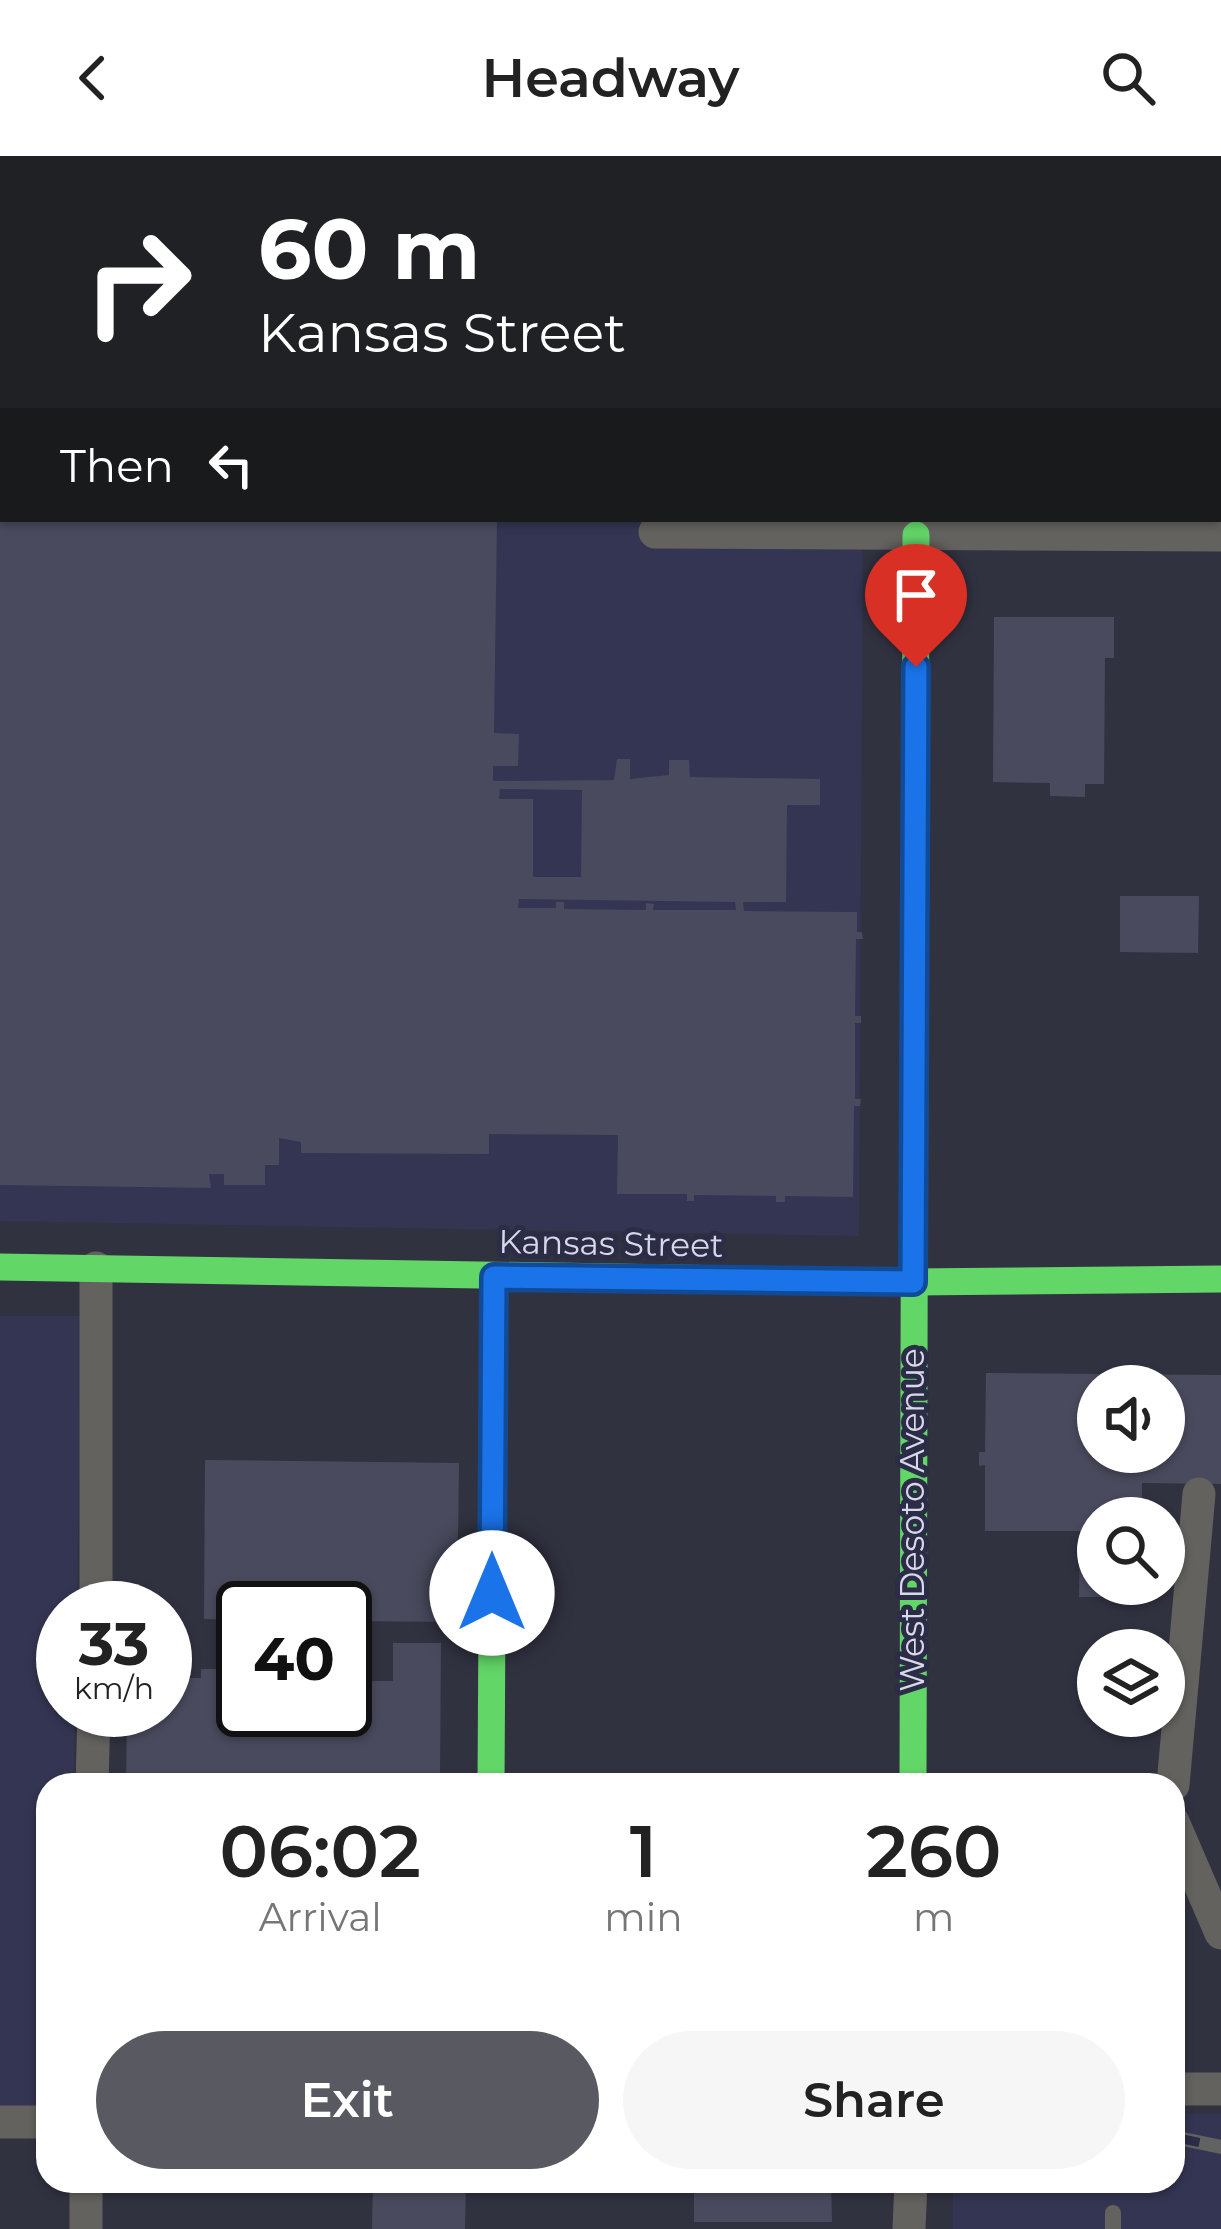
<!DOCTYPE html>
<style>
:root{--surface:#fff;--page:#f6f6f6;--text:#222;--muted:#767676;--accent:#595a61}
body{margin:0;font-family:Montserrat,sans-serif;background:var(--page);color:var(--text);height:100vh;display:flex;flex-direction:column;font-size:45px;white-space:nowrap}
*{box-sizing:border-box;margin:0}
p{font-size:39px;color:var(--muted)}
.icon{flex:none;width:66px;height:66px;fill:none;stroke:currentColor;stroke-width:2;stroke-linecap:round;stroke-linejoin:round}
.map{position:relative;flex:1;overflow:hidden}
.side{position:absolute;left:36px;top:1617px;width:1149px;height:420px;display:flex;flex-direction:column;background:var(--surface);border-radius:36px;box-shadow:0 3px 9px #0004}
.side>*{flex:none}
.hud{position:absolute;left:0px;top:0px;width:1221px;height:366px;box-shadow:0 3px 9px #0004;background:#202124;color:#fff;overflow:hidden}
.controls{position:absolute;left:1077px;top:1209px;display:grid;gap:24px}
.controls a{display:grid;place-items:center;width:108px;height:108px;border-radius:50%;background:var(--surface);box-shadow:0 3px 9px #0004;font-size:60px}
.speed{position:absolute;left:36px;top:1425px;display:flex;gap:24px;font-size:60px;font-weight:700;text-align:center}
.speed>*{display:grid;place-content:center;width:156px;height:156px;border-radius:50%;background:var(--surface);box-shadow:0 3px 9px #0004;line-height:1}
.speed small{font-size:30px;font-weight:400}
.speed .limit{border:6px solid #111;border-radius:18px;background:#fff;color:#111}
.pin{position:absolute;display:grid;place-items:center;width:102px;height:102px;color:#fff;margin:-123px -51px;border-radius:50% 50% 50% 0;rotate:-45deg;box-shadow:0 0 12px #0007}
.pin .icon{rotate:45deg}
.me{position:absolute;width:132px;margin:-66px;rotate:0deg;stroke-linejoin:round;filter:drop-shadow(0 0 9px #0008)}
.turn{display:flex;align-items:center;gap:42px;height:252px;padding:0 60px;font-size:54px}
.turn .icon{width:156px;height:156px;stroke-width:2.5}
.turn b{display:block;font-size:84px;line-height:102px}
.then{display:flex;align-items:center;height:114px;padding:0 60px;background:#0003;gap:24px;font-size:45px}
.eta{display:flex;justify-content:space-evenly;align-items:center;height:204px;text-align:center}
.eta b{font-size:72px;font-weight:600;line-height:84px}
.button{display:flex;gap:24px;margin-top:auto;padding:24px 60px}
.button a{flex:1;height:138px;border-radius:72px;background:var(--accent);color:#fff;font-size:48px;font-weight:600;line-height:138px;text-align:center}
.button a+a{background:var(--page);color:var(--text)}
header{display:flex;justify-content:space-between;align-items:center;height:156px;padding:0 60px;background:var(--surface);font-size:54px;font-weight:600}
.map>svg:first-child{display:block}
.built{fill:#333552}
.building{fill:#494a5d;fill-rule:evenodd}
.lines{fill:none;stroke-linecap:round;stroke-linejoin:round}
.lane{stroke:#63625e;stroke-width:16}
.street{stroke:#63625e;stroke-width:33}
.fast{stroke:#63d668;stroke-width:27}
.slow{stroke:#ff974d;stroke-width:27}
.rail-casing{stroke:#636262;stroke-width:14}
.rail{stroke:#2b2c46;stroke-width:9;stroke-dasharray:27;stroke-linecap:butt}
.route-casing{stroke:#114b97;stroke-width:30}
.route{stroke:#1a73e8;stroke-width:21}
.labels{text-anchor:middle;stroke-width:10;stroke-linejoin:round;paint-order:stroke}
.street-label{font-size:33px;fill:#d7d9e9;stroke:#2b2c46}
</style>
<header><svg class="icon" aria-label="back" viewBox="0 0 24 24"><path d="M15 5l-7 7 7 7"/></svg>Headway<svg class="icon" aria-label="search" viewBox="0 0 24 24"><circle cx="10" cy="10" r="6"/><path d="M15 15l6 6"/></svg></header>
<div class="map">
<svg width="1221" height="2073" viewBox="0 0 1221 2073">
<rect width="100%" height="100%" fill="#313240"/>
<g class="built">
<path d="M0 0 363 3H3V363H863L859 1080 0 1065Z"/>
<path d="M0 1160H81L77 1452H63V1554H75L74 1629H48V1954L0 1953Z"/>
<path d="M1173 1958H1221V2073H953V2025H1173Z"/>
</g>
<g class="building">
<path d="M0 363H497L494 577 519 578 518 610H493V625L614 624 617 603H630V623L669 619V604H689L690 621 820 623V649H787L786 746H743L744 755 857 756V776H862L863 783H856L855 860H861V867H855V943H861L860 950H854L853 1041 785 1040V1046H776V1040L694 1039V1045H687V1038H617L618 979 489 978V998L301 997V986L279 982V1009H265V1029H224V1018H209L211 1032 0 1029ZM500 633 582 634 581 721H533V643H499ZM519 743 735 746 736 754H653L654 748 646 747V754L564 753V746H556V752H518Z"/>
<path d="M994 461H1114V502H1105L1104 628H1085V641L1050 640V627L993 626Z"/>
<path d="M1120 740H1199L1198 797 1120 796Z"/>
<path d="M986 1217 1221 1219V1328L1142 1327V1362H1098V1428H1139V1441H1079L1080 1375H985V1309L979 1310V1296H985ZM1098 1230H1164V1296H1098Z"/>
<path d="M205 1304 459 1307 457 1466 345 1465V1452H243V1464L204 1463Z"/>
<path d="M393 1487H441L440 1620H460V1629H126L127 1554H165V1522H201V1513H223V1523L243 1524V1554H345V1525H393Z"/>
<path d="M373 2025H466L465 2073H372Z"/>
<path d="M694 2025H831L832 2066H694Z"/>
</g>
<g class="lines">
<g class="lane">
<path d="M245 0 249 3"/>
<path d="M90 3V0"/>
<path d="M0 141H3"/>
<path d="M1113 2073V2057"/>
</g>
<g class="street">
<path d="M655 376 1221 379"/>
<path d="M96 1452V1112"/>
<path d="M92 1629 94 1554"/>
<path d="M1173 1629 1199 1338"/>
<path d="M1173 1666 1221 1777"/>
<path d="M1173 1933H1221"/>
<path d="M0 1966H48"/>
<path d="M86 2025V2073"/>
<path d="M909 2073 911 2025"/>
</g>
<g class="fast">
<path d="M468 0 474 3"/>
<path d="M676 0 684 3"/>
<path d="M1091 0 1110 3"/>
<path d="M1218 20 1221 21"/>
<path d="M1218 158 1221 157"/>
<path d="M0 1111 913 1126 1221 1123"/>
<path d="M491 1629 494 1121"/>
<path d="M913 1629 916 379"/>
</g>
<path class="slow" d="M1218 226H1221"/>
<defs>
<path id="rail" d="M1173 1981 1221 1991"/>
</defs>
<use href="#rail" class="rail-casing"/>
<use href="#rail" class="rail"/>
</g>
<g class="lines">
<defs>
<path id="route" d="M492 1437 494 1121 913 1126 916 511"/>
</defs>
<use href="#route" class="route-casing"/>
<use href="#route" class="route"/>
</g>
<g class="labels">
<g class="street-label">
<text transform="translate(611 1087) rotate(1)" y="12">Kansas Street</text>
<text transform="translate(912 1364) rotate(-90)" y="12">West Desoto Avenue</text>
</g>
</g>
</svg>
<div class="controls">
<a><svg class="icon" aria-label="sound" viewBox="0 0 24 24"><path d="M4 9h4l5-4v14l-5-4H4zM17 9q2 3 0 6"/></svg></a>
<a><svg class="icon" aria-label="search" viewBox="0 0 24 24"><circle cx="10" cy="10" r="6"/><path d="M15 15l6 6"/></svg></a>
<a><svg class="icon" aria-label="layers" viewBox="0 0 24 24"><path d="M12 4l9 5-9 5-9-5zM3 14l9 5 9-5"/></svg></a>
</div>
<div class="speed"><div>33<small>km/h</small></div><div class="limit">40</div></div>
<div class="pin" style="left:916px;top:511px;background:#d93025"><svg class="icon" aria-label="arrive" viewBox="0 0 24 24"><path d="M6 21V4h12l-3 4 3 4H6"/></svg></div>
<svg class="me" style="left:492px;top:1437px" viewBox="-20 -20 40 40"><circle r="19" fill="#fff"/><path d="M0-13L10 11 0 6-10 11z" fill="#1a73e8"/></svg>
<div class="hud">
<div class="turn"><svg class="icon" aria-label="right" viewBox="0 0 24 24"><path d="M7 20v-9h11M14 6l5 5-5 5"/></svg><div><b>60 m</b>Kansas Street</div></div>
<div class="then">Then<svg class="icon" aria-label="left" viewBox="0 0 24 24"><path d="M17 20v-9H6M10 6l-5 5 5 5"/></svg></div>
</div>
<section class="side">
<div class="eta">
<div><b>06:02</b><p>Arrival</p></div>
<div><b>1</b><p>min</p></div>
<div><b>260</b><p>m</p></div>
</div>
<div class="button"><a>Exit</a><a>Share</a></div>
</section>
</div>
